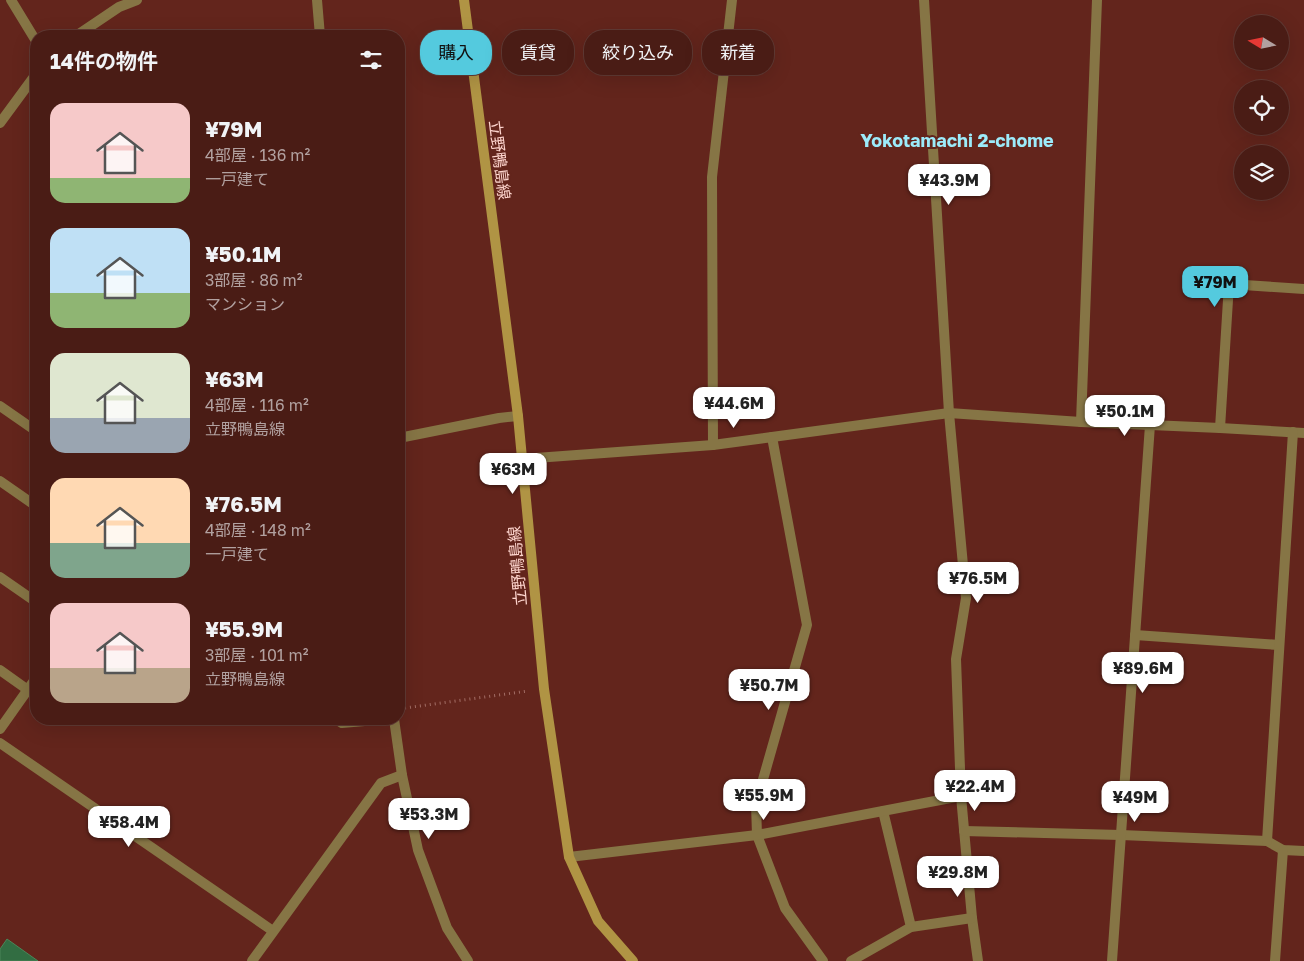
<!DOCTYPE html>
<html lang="ja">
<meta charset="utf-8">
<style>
body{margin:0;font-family:"Golos Text","Noto Sans JP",sans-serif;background:#542922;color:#f1f3f6;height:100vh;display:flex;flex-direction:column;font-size:19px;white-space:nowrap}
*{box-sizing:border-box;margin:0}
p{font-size:16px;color:#b2a1a0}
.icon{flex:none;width:28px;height:28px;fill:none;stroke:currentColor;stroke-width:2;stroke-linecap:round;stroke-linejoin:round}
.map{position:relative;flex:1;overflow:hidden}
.drawer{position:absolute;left:30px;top:30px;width:375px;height:695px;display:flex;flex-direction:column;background:#4a1c15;border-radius:20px;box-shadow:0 5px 20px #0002,0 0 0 1px #613a34}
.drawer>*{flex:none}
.hud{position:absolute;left:420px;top:30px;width:475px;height:45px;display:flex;gap:10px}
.needle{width:32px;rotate:280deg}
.fabs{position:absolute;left:1234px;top:15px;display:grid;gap:10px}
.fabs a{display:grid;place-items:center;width:55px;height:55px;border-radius:50%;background:#4a1c15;box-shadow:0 5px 20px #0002,0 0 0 1px #613a34;font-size:25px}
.price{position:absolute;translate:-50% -42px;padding:0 11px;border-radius:10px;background:#fff;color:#222;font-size:16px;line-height:32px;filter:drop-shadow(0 1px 2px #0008)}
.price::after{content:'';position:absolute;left:50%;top:30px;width:15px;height:11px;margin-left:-8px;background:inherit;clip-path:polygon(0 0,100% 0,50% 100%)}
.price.selected{background:#54cade;color:#111}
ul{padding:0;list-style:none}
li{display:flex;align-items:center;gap:15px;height:125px;padding:0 20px}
li span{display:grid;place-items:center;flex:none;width:140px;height:100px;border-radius:15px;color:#555}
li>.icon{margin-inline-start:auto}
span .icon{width:60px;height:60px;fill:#fffc;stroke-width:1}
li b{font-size:21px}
h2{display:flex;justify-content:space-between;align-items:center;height:60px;padding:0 20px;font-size:21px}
.tag{padding:0 18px;border-radius:20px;background:#4a1c15;box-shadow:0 5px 20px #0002,0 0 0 1px #613a34;font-size:18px;line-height:45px}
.tag.selected{background:#54cade;color:#111}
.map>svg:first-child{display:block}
.building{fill:#326d42;stroke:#4b8659}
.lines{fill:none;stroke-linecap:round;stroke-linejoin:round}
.path{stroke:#a26d65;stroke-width:3;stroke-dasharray:1 4;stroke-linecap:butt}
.street{stroke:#867545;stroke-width:10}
.secondary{stroke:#b09444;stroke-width:10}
.labels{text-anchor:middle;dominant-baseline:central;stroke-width:4;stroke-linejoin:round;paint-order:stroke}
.street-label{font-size:16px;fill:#fdd4cd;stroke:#63251c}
.neighbourhood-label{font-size:18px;font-weight:bold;fill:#9cebfa;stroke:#63251c}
</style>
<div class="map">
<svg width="1304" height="961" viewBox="0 0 1304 961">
<rect width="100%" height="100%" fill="#63251c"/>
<path class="building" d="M7,939l31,22h-38v-12z"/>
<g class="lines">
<path class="path" d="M405,708l123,-17"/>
<g class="street">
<path d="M11,0l25,41"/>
<path d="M317,0l3,36"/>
<path d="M924,0l25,413 17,185 -10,61 5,137 11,122 6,43"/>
<path d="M76,36l43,-29 18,-7"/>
<path d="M0,123l36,-49"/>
<path d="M0,406l36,25"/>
<path d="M1081,422l16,-422"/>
<path d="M1220,428l9,-144 75,5"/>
<path d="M772,437l35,188 -51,179 1,31 28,73 38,53"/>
<path d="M399,438l100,-20 19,-2"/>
<path d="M713,445l-1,-268 20,-177"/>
<path d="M522,459l191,-14 236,-32 132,9 139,6 84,5"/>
<path d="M0,481l36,25"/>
<path d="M0,577l36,25"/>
<path d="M1135,635l144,10"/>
<path d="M0,670l28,20"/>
<path d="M336,719l6,4 45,-4"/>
<path d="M394,719l8,56 16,75 29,78 21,33"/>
<path d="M0,729l36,-51"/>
<path d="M0,743l273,188"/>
<path d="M883,811l28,116"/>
<path d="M964,831l157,4 146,6 16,9 21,1"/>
<path d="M1267,841l26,-409"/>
<path d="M569,857l188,-22 204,-39"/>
<path d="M252,961l129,-178 21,-8"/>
<path d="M851,961l60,-34 61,-9"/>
<path d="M1112,961l38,-536"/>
<path d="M1275,961l8,-111"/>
</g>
<path class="secondary" d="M464,0l54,416 26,273 25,168 29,64 35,40"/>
</g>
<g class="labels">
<g class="street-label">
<text transform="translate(500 160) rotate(83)">立野鴨島線</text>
<text transform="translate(517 566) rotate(-95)">立野鴨島線</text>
</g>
<g class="neighbourhood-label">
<text x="957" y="140">Yokotamachi 2-chome</text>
</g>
</g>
</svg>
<div class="fabs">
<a><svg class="needle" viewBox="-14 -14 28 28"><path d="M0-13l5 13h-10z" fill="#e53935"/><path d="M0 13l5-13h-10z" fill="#b2a1a0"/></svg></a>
<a><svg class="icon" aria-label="locate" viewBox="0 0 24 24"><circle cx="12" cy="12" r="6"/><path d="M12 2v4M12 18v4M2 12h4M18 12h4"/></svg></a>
<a><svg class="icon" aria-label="layers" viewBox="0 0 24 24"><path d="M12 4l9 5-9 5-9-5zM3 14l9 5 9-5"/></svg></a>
</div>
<b class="price" style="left:949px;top:206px">¥43.9M</b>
<b class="price selected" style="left:1215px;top:308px">¥79M</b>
<b class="price" style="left:734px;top:429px">¥44.6M</b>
<b class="price" style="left:1125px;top:437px">¥50.1M</b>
<b class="price" style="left:513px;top:495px">¥63M</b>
<b class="price" style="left:978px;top:604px">¥76.5M</b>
<b class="price" style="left:1143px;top:694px">¥89.6M</b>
<b class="price" style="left:769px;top:711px">¥50.7M</b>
<b class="price" style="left:975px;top:812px">¥22.4M</b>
<b class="price" style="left:764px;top:821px">¥55.9M</b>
<b class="price" style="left:1135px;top:823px">¥49M</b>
<b class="price" style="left:429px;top:840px">¥53.3M</b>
<b class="price" style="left:129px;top:848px">¥58.4M</b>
<b class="price" style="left:958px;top:898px">¥29.8M</b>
<div class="hud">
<a class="tag selected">購入</a>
<a class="tag">賃貸</a>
<a class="tag">絞り込み</a>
<a class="tag">新着</a>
</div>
<section class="drawer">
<h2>14件の物件<svg class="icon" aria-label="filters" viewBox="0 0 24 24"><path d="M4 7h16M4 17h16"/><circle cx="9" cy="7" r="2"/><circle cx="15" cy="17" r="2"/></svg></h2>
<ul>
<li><span style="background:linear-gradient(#f6c9c9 75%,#8fb573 0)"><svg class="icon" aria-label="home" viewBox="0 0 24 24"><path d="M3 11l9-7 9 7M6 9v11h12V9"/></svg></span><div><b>¥79M</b><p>4部屋 · 136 m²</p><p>一戸建て</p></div></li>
<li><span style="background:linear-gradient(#bfe0f5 65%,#8fb573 0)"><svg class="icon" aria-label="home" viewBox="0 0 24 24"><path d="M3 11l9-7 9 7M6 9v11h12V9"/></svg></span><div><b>¥50.1M</b><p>3部屋 · 86 m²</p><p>マンション</p></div></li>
<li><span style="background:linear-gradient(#dfe7d0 65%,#9aa5b1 0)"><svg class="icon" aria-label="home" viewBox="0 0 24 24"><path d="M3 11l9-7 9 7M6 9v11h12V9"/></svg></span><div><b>¥63M</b><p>4部屋 · 116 m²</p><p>立野鴨島線</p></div></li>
<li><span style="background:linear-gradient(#ffd9b3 65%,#7fa58c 0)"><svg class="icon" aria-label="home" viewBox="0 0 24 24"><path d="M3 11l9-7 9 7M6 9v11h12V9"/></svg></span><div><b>¥76.5M</b><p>4部屋 · 148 m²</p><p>一戸建て</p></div></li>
<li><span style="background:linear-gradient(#f6c9c9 65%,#b9a48a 0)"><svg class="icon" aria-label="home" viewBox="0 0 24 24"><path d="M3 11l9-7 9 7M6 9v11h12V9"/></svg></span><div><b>¥55.9M</b><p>3部屋 · 101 m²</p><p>立野鴨島線</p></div></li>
</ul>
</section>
</div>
